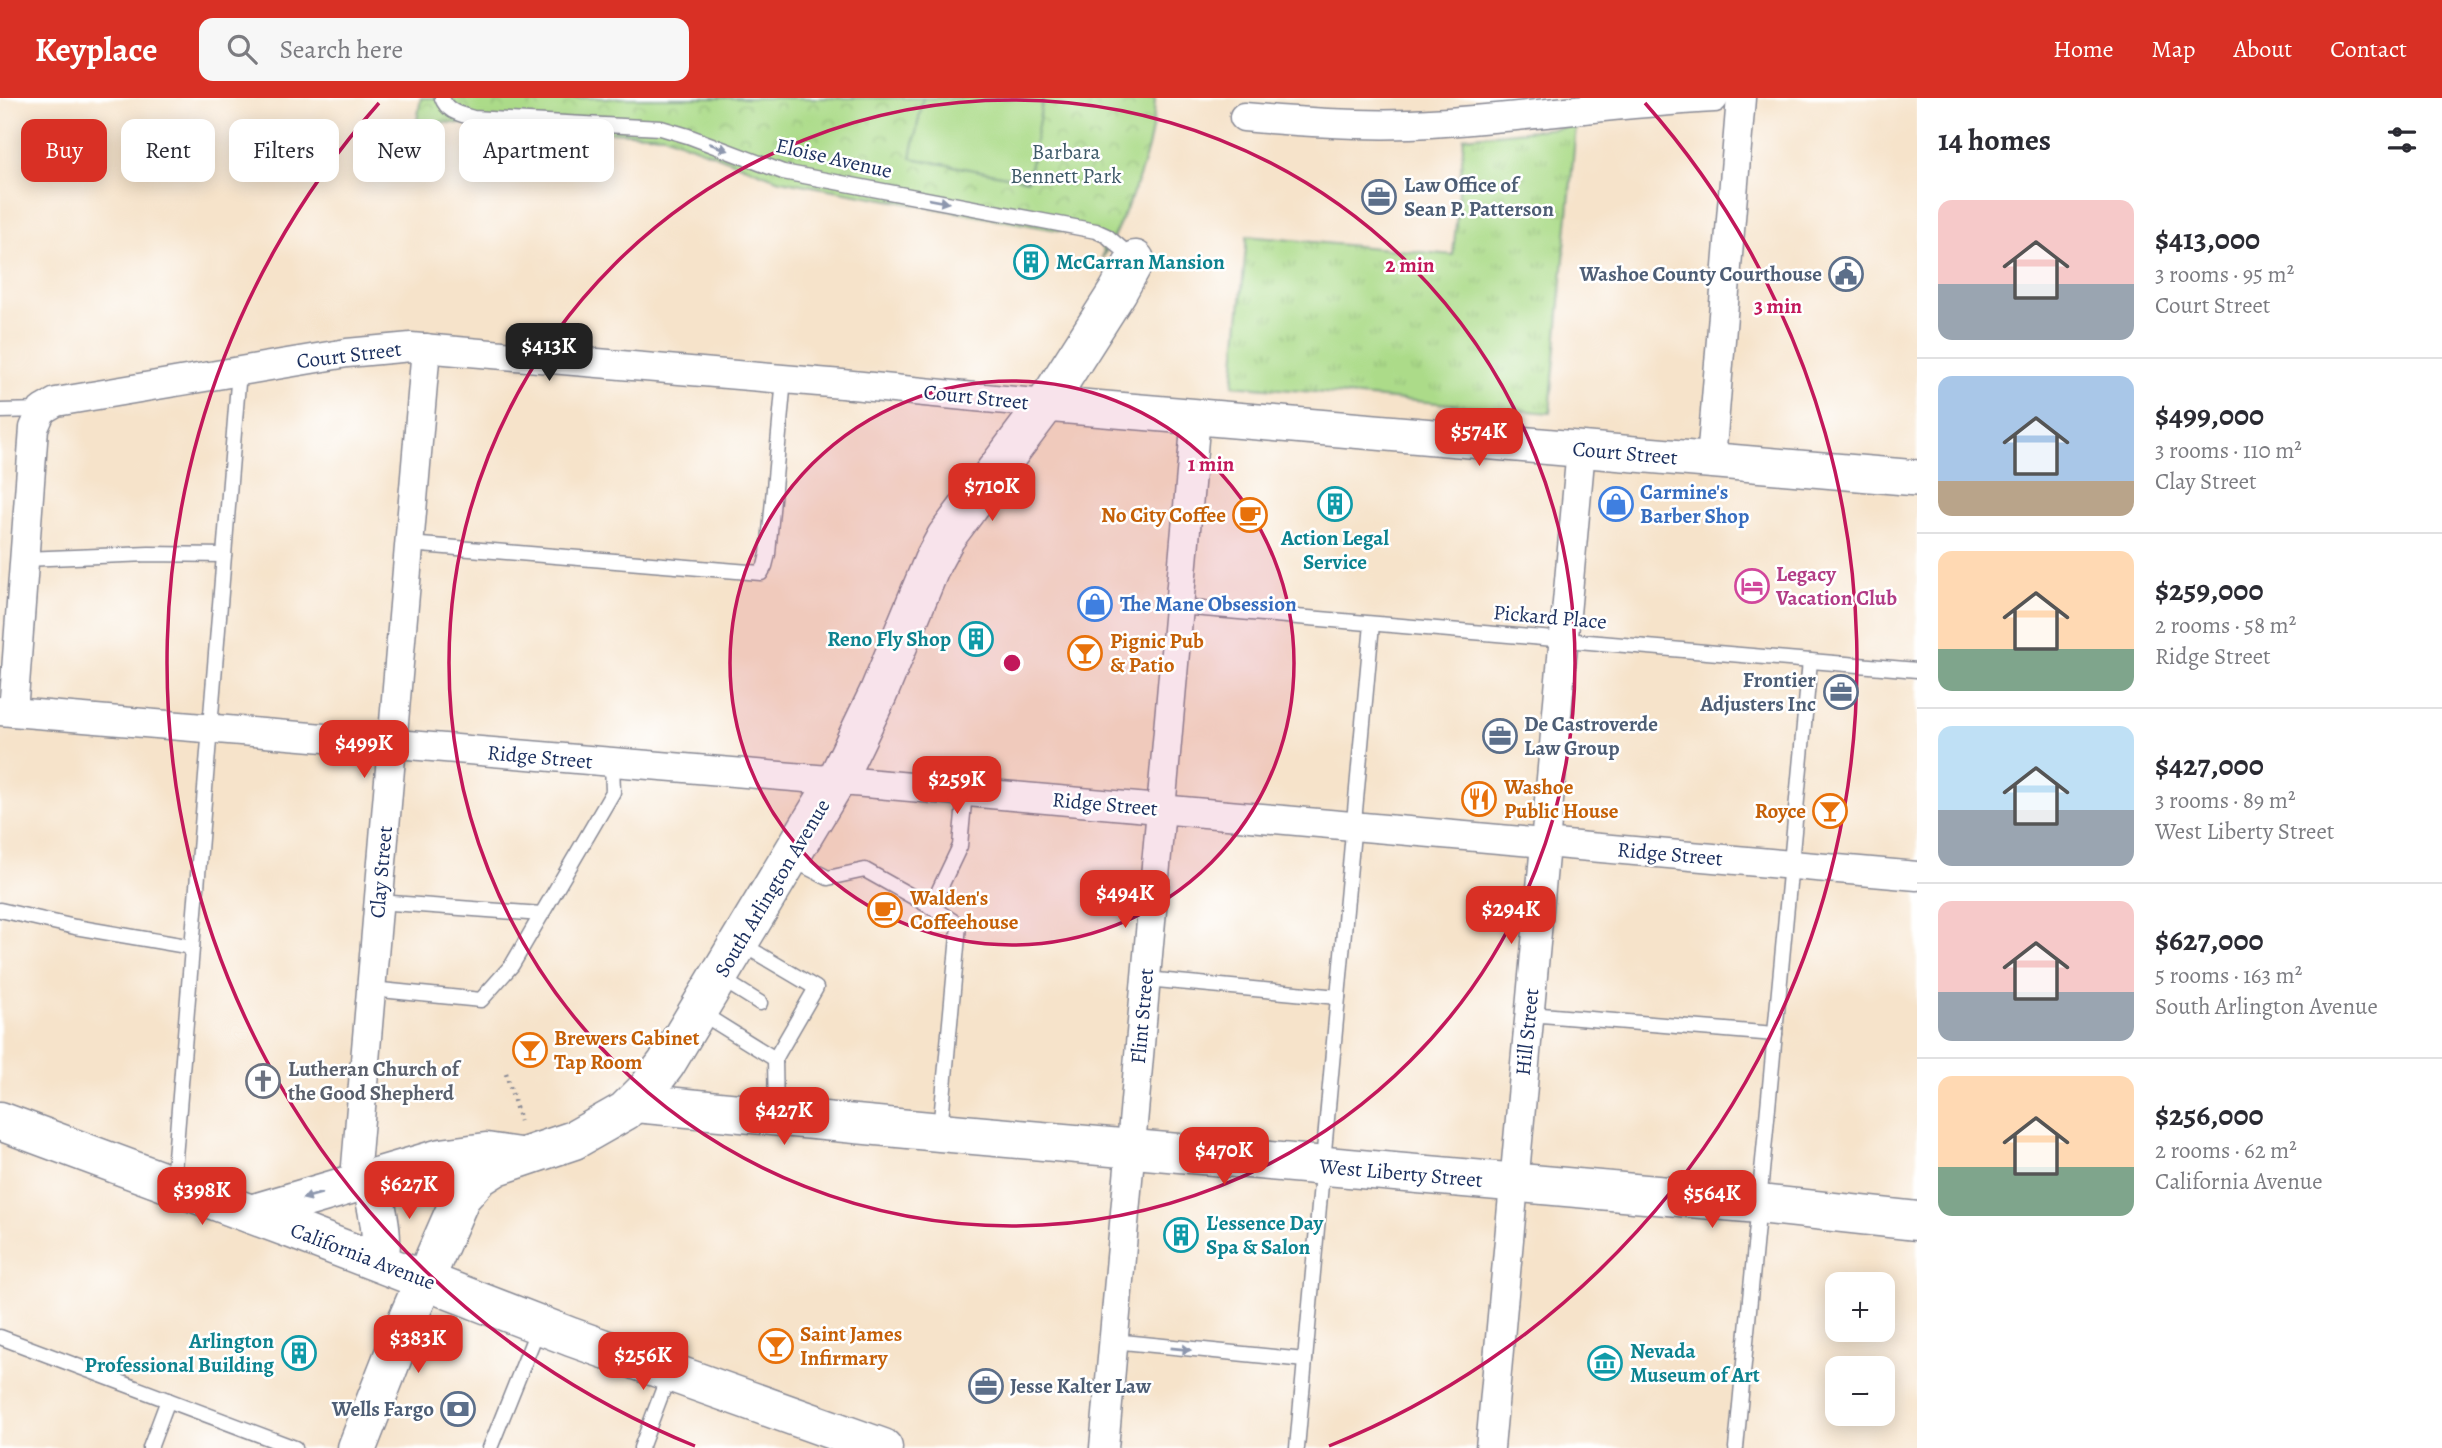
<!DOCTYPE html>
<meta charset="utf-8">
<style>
body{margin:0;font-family:Alegreya,serif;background:#f7f7f7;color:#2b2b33;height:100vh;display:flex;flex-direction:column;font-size:26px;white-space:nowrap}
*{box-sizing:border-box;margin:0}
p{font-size:23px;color:#7c7c81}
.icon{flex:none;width:38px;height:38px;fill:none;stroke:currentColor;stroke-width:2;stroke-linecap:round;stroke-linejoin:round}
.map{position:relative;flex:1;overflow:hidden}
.side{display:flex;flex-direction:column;background:#fff;width:525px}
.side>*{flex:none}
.guide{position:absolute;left:21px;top:21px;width:665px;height:63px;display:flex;gap:14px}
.buttons{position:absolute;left:1825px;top:1174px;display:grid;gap:14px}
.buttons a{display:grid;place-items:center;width:70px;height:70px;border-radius:14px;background:#fff;box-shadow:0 4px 18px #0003;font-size:35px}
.price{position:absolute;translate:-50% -60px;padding:0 16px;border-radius:14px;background:#d93025;color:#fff;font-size:23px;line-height:46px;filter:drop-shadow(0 2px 4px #0008)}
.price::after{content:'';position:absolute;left:50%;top:42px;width:21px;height:16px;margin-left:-10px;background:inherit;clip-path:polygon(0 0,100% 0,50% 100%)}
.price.current{background:#222;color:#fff}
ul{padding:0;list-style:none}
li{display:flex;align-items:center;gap:21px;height:175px;padding:0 21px}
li+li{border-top:2px solid #e1e1e2}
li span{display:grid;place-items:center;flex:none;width:196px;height:140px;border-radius:14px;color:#555}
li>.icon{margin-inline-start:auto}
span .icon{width:84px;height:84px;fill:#fffc;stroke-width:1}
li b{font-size:30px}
h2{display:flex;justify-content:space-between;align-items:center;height:84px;padding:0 21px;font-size:30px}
.chip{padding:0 24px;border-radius:14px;background:#fff;box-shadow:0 4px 18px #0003;font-size:24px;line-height:63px}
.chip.current{background:#d93025;color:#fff}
header{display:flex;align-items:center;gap:42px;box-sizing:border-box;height:98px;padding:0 35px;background:#d93025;color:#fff}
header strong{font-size:33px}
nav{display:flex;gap:38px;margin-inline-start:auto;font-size:24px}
.search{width:490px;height:63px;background:#f7f7f7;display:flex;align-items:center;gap:18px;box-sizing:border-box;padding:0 24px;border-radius:14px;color:#7c7c81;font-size:26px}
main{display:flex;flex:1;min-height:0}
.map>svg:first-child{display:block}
.grass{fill:url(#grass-tufts);stroke:#648574;stroke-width:2}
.park{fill:url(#park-crowns);stroke:#648574;stroke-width:2}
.pitch{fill:#acdb89;stroke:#648574;stroke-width:2}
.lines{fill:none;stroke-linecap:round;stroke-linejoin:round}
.service-casing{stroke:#888994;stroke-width:17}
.minor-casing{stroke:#888994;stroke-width:31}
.tertiary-casing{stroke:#888994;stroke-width:38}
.secondary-casing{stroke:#888994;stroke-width:41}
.path{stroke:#888994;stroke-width:4.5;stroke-dasharray:2 5;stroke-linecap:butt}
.service{stroke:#fff;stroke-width:14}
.minor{stroke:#fff;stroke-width:28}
.tertiary{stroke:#fff;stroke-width:35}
.secondary{stroke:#fff;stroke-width:38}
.oneway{fill:#8d97ae}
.ring{fill:none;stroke:#c2185b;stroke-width:3.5}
.labels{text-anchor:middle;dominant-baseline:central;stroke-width:5;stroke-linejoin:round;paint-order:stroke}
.park-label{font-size:21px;fill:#3f5a69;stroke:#fff}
.street-label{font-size:21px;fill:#1b2f5e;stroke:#fff}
.service-label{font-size:21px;font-weight:bold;fill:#4e5e75;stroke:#fff;text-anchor:start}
.culture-label{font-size:21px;font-weight:bold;fill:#0d838f;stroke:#fff;text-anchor:start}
.shop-label{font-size:21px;font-weight:bold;fill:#366cbe;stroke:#fff;text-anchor:start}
.food-label{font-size:21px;font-weight:bold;fill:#c56008;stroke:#fff;text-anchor:start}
.hotel-label{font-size:21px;font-weight:bold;fill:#b23c85;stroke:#fff;text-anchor:start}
.worship-label{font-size:21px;font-weight:bold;fill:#5b616d;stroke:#fff;text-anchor:start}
.centre{fill:#c2185b;stroke:#fff;stroke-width:3.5}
.ring-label{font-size:21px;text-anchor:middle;font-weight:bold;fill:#c2185b;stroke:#fff;stroke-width:5;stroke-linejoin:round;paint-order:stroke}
</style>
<header>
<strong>Keyplace</strong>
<div class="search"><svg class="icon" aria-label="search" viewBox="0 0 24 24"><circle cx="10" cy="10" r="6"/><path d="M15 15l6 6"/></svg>Search here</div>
<nav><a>Home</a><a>Map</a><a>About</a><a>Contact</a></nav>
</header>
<main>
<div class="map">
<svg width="1917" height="1350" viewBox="0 0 1917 1350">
<defs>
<pattern id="grass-tufts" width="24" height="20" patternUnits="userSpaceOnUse" patternTransform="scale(1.75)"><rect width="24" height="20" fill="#acdb89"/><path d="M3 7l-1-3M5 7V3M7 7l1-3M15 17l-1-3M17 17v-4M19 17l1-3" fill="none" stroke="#93bc79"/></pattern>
<pattern id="park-crowns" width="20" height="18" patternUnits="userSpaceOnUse" patternTransform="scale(1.75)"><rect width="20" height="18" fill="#acdb89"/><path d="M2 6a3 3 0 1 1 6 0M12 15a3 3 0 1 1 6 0" fill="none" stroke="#93bc79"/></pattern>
</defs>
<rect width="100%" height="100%" fill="#fff"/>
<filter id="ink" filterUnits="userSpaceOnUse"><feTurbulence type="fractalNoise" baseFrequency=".0143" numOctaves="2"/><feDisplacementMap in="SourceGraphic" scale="14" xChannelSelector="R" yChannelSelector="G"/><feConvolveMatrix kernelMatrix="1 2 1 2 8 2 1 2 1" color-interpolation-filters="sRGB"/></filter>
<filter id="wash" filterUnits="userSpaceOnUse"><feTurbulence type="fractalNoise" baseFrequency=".00686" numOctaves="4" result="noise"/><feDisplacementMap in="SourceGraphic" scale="28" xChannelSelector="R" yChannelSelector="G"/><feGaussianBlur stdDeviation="1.57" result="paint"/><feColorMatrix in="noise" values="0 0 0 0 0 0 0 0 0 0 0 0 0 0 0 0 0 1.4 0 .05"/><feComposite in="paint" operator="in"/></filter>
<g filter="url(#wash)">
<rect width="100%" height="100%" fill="#f6e3ca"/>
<path class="grass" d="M1576,28l-26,287 -317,-28 14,-149 206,19 11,-118z"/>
<path class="park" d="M421,0h734c-1,55 -28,113 -53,161l2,-8 -4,-8 -10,-7 -295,-53 -18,-4 -113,-44 -247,-14z"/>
<path class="pitch" d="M923,0h120l-15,82 -117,-22z"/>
</g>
<g filter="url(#ink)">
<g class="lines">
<g class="service-casing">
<g id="service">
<path d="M442,0c5,14 18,16 31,20l188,10 27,8 95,36 313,59 11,5 27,23"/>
<path d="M0,313l42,-1"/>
<path d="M409,446l352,29 4,-7 3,-12 16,-175"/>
<path d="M24,461l125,-5 75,1"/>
<path d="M1180,509l737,63"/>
<path d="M791,761l37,19 37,-8 66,37"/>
<path d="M378,804l164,12"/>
<path d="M0,812l75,17 117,20"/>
<path d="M740,845l76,45 -41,71"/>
<path d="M720,880l40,25"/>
<path d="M1146,881l192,18"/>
<path d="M371,891l110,11 31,-35 101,-173 -1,-29"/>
<path d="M698,913l77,48 1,56"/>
<path d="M1529,916l246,20"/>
<path d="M940,1033l19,-206 -28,-18 29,-61 5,-54"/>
<path d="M173,1084l66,-811"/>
<path d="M0,1239l295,111"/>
<path d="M1113,1243l192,19"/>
<path d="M150,1350l18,-48"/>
<path d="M490,1350l49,-122"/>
<path d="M641,1350l28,-74"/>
<path d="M1297,1350l75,-824"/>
<path d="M1736,1350l74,-787"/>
</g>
</g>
<g class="minor-casing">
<g id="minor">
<path d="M1244,19c55,5 110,9 166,7 101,-4 202,-21 304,-26"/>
<path d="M1711,362l30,-362"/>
<path d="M0,613l877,73 1040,92"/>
<path d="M13,614l21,-284 8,-18 14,-8 291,-49 64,-6 431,37 204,20"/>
<path d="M371,1081l-11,-5 -4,-8 70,-818"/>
<path d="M1104,1350l92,-1031"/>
<path d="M1490,1350l91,-999"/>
</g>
</g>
<g class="tertiary-casing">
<path id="tertiary" d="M1046,306l871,74"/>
</g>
<g class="secondary-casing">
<g id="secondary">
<path d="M635,1005l305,29 819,72 158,17"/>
<path d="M0,1023l294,109 277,107 312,111"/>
<path d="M371,1081c5,28 14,55 8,83"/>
<path d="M251,1116l190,-56 45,-6 33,5"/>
<path d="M357,1350l51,-130 53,-121 17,-19 19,-12 77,-26 51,-29 22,-22 19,-25 170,-283 42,-87 55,-133 13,-24 100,-133 72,-113 17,-31"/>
</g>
</g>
<path class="path" d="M506,975l14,48"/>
<use href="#service" class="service"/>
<use href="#minor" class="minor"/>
<use href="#tertiary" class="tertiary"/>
<use href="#secondary" class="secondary"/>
</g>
<defs><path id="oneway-solid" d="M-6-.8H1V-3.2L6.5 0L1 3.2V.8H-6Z" transform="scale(1.75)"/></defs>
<g class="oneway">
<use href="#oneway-solid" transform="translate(719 49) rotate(20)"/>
<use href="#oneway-solid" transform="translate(939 103) rotate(10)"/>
<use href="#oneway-solid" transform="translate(312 1098) rotate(164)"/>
<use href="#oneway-solid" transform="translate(1181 1251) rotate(6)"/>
</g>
</g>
<circle cx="1012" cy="565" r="282" fill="#c2185b" fill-opacity=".12"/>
<g class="ring">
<circle cx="1012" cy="565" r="282"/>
<circle cx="1012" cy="565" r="563"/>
<path d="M695 1348A845 845 0 0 1 379 5M1645 5A845 845 0 0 1 1329 1348"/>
</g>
<defs>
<g id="office-ring" transform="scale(1.75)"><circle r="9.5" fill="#fff" stroke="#5c6f8a" stroke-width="1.5"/><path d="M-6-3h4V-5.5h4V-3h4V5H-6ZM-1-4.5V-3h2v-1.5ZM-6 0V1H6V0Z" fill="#5c6f8a"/></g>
<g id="building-ring" transform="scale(1.75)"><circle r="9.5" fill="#fff" stroke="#0f9aa8" stroke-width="1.5"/><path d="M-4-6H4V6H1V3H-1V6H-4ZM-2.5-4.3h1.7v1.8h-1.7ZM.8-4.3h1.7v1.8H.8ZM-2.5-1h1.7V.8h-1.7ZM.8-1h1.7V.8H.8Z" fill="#0f9aa8"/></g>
<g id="civic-ring" transform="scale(1.75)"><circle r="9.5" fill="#fff" stroke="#5c6f8a" stroke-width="1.5"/><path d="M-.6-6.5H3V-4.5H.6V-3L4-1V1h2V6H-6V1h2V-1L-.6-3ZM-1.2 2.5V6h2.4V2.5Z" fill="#5c6f8a"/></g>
<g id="shop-ring" transform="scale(1.75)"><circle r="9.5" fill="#fff" stroke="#3f7fe0" stroke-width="1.5"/><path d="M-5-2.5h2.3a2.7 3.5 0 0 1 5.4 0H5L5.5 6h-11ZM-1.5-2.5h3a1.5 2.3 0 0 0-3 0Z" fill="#3f7fe0"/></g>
<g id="cafe-ring" transform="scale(1.75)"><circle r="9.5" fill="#fff" stroke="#e8710a" stroke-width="1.5"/><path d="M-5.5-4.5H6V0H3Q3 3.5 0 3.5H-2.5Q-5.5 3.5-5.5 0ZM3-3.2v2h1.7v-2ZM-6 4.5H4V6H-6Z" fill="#e8710a"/></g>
<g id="hotel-ring" transform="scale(1.75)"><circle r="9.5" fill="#fff" stroke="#d1479c" stroke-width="1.5"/><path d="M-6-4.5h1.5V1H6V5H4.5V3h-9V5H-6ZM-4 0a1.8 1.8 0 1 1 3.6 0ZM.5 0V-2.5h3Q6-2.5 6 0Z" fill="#d1479c"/></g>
<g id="bar-ring" transform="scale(1.75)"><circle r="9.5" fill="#fff" stroke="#e8710a" stroke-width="1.5"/><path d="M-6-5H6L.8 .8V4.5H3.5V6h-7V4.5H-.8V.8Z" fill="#e8710a"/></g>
<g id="restaurant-ring" transform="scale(1.75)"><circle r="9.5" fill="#fff" stroke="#e8710a" stroke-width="1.5"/><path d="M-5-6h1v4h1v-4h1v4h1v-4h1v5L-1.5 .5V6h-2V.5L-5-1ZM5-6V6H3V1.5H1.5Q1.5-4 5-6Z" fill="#e8710a"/></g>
<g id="church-ring" transform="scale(1.75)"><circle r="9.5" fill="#fff" stroke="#6b7280" stroke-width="1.5"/><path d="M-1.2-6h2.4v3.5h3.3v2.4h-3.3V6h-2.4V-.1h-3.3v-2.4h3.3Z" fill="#6b7280"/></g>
<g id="museum-ring" transform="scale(1.75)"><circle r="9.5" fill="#fff" stroke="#0f9aa8" stroke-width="1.5"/><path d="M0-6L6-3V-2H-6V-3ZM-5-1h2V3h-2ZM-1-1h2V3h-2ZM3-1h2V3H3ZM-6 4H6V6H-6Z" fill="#0f9aa8"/></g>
<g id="bank-ring" transform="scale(1.75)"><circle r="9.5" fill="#fff" stroke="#5c6f8a" stroke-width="1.5"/><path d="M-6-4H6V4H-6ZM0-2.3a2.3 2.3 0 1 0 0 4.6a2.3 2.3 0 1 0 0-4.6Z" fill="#5c6f8a"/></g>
</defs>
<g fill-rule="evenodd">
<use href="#office-ring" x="1379" y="99"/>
<use href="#building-ring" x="1031" y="164"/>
<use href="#civic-ring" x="1846" y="176"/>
<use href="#building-ring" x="1335" y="406"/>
<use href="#shop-ring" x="1616" y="406"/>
<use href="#cafe-ring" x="1250" y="417"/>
<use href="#hotel-ring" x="1752" y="488"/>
<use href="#shop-ring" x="1095" y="506"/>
<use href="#building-ring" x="976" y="541"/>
<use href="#bar-ring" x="1085" y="555"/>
<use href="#office-ring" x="1841" y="594"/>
<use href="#office-ring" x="1500" y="638"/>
<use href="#restaurant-ring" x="1479" y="701"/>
<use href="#bar-ring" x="1830" y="713"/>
<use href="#cafe-ring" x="885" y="812"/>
<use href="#bar-ring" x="530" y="952"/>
<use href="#church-ring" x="263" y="983"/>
<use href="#building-ring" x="1181" y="1137"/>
<use href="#bar-ring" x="776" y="1248"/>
<use href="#building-ring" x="299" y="1255"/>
<use href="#museum-ring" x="1605" y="1265"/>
<use href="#office-ring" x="986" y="1288"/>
<use href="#bank-ring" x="458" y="1311"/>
</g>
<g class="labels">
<g class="park-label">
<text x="1066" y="54">Barbara<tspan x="1066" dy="24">Bennett Park</tspan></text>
</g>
<g class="street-label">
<text transform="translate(834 60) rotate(13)">Eloise Avenue</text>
<text transform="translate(349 257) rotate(-7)">Court Street</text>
<text transform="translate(976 299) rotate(6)">Court Street</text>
<text transform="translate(1625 355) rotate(5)">Court Street</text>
<text transform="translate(1550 519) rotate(5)">Pickard Place</text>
<text transform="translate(540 659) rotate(5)">Ridge Street</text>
<text transform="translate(1105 706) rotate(5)">Ridge Street</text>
<text transform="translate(1670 756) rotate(5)">Ridge Street</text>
<text transform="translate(381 774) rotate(-85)">Clay Street</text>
<text transform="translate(772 790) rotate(-59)">South Arlington Avenue</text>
<text transform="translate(1142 918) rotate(-85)">Flint Street</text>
<text transform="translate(1527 934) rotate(-84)">Hill Street</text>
<text transform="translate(1401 1075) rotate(5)">West Liberty Street</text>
<text transform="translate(363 1158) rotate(21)">California Avenue</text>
</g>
<g class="service-label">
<text x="1404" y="87">Law Office of<tspan x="1404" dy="24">Sean P. Patterson</tspan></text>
<text x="1822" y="176" text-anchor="end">Washoe County Courthouse</text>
<text x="1816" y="582" text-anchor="end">Frontier<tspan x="1816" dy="24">Adjusters Inc</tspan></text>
<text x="1524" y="626">De Castroverde<tspan x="1524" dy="24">Law Group</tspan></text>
<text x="1010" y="1288">Jesse Kalter Law</text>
<text x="434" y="1311" text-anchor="end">Wells Fargo</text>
</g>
<g class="culture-label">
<text x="1056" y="164">McCarran Mansion</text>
<text x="1335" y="440" text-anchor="middle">Action Legal<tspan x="1335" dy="24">Service</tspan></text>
<text x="951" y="541" text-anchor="end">Reno Fly Shop</text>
<text x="1206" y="1125">L'essence Day<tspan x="1206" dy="24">Spa &amp; Salon</tspan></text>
<text x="274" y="1243" text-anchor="end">Arlington<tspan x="274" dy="24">Professional Building</tspan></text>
<text x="1630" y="1253">Nevada<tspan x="1630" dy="24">Museum of Art</tspan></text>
</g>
<g class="shop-label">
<text x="1640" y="394">Carmine's<tspan x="1640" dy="24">Barber Shop</tspan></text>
<text x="1120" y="506">The Mane Obsession</text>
</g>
<g class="food-label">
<text x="1226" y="417" text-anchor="end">No City Coffee</text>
<text x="1110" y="543">Pignic Pub<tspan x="1110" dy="24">&amp; Patio</tspan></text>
<text x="1504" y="689">Washoe<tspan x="1504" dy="24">Public House</tspan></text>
<text x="1806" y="713" text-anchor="end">Royce</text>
<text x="910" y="800">Walden's<tspan x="910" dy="24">Coffeehouse</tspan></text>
<text x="554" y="940">Brewers Cabinet<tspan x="554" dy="24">Tap Room</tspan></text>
<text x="800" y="1236">Saint James<tspan x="800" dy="24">Infirmary</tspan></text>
</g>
<g class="hotel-label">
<text x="1776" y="476">Legacy<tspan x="1776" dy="24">Vacation Club</tspan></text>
</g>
<g class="worship-label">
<text x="288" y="971">Lutheran Church of<tspan x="288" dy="24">the Good Shepherd</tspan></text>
</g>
</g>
<circle cx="1012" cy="565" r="10" class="centre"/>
<g class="ring-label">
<text x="1410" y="174">2 min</text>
<text x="1778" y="215">3 min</text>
<text x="1211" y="373">1 min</text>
</g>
</svg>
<div class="buttons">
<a>+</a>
<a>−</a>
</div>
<b class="price current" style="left:549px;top:285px">$413K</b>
<b class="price" style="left:1479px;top:370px">$574K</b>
<b class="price" style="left:992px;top:425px">$710K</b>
<b class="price" style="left:364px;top:682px">$499K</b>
<b class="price" style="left:957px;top:718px">$259K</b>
<b class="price" style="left:1125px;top:832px">$494K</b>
<b class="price" style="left:1511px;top:848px">$294K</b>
<b class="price" style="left:784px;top:1049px">$427K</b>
<b class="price" style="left:1224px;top:1089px">$470K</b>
<b class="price" style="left:409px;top:1123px">$627K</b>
<b class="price" style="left:202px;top:1129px">$398K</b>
<b class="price" style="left:1712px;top:1132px">$564K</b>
<b class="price" style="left:418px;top:1277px">$383K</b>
<b class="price" style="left:643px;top:1294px">$256K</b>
<div class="guide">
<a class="chip current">Buy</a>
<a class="chip">Rent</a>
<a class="chip">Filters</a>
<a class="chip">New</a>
<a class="chip">Apartment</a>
</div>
</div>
<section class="side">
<h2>14 homes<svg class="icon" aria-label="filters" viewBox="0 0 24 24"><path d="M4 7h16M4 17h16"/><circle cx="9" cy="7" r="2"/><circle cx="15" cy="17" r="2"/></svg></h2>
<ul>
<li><span style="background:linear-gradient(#f6c9c9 60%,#9aa5b1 0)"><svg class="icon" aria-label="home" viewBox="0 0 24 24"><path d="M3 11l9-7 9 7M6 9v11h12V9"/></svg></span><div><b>$413,000</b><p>3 rooms · 95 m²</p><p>Court Street</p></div></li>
<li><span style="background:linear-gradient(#a9c7e8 75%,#b9a48a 0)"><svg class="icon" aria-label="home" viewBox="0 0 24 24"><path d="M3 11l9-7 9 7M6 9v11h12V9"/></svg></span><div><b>$499,000</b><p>3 rooms · 110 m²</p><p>Clay Street</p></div></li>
<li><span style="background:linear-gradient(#ffd9b3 70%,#7fa58c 0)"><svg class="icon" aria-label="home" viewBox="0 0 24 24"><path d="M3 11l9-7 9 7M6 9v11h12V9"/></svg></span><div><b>$259,000</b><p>2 rooms · 58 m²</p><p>Ridge Street</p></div></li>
<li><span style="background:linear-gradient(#bfe0f5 60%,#9aa5b1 0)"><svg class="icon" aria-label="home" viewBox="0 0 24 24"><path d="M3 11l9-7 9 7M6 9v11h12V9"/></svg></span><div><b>$427,000</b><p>3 rooms · 89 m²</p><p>West Liberty Street</p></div></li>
<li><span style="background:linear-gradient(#f6c9c9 65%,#9aa5b1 0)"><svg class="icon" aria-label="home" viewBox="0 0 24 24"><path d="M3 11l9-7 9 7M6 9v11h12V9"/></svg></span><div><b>$627,000</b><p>5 rooms · 163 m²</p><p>South Arlington Avenue</p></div></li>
<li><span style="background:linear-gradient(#ffd9b3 65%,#7fa58c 0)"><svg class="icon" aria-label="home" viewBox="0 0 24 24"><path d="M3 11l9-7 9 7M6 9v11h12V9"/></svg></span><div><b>$256,000</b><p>2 rooms · 62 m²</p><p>California Avenue</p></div></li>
</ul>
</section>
</main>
